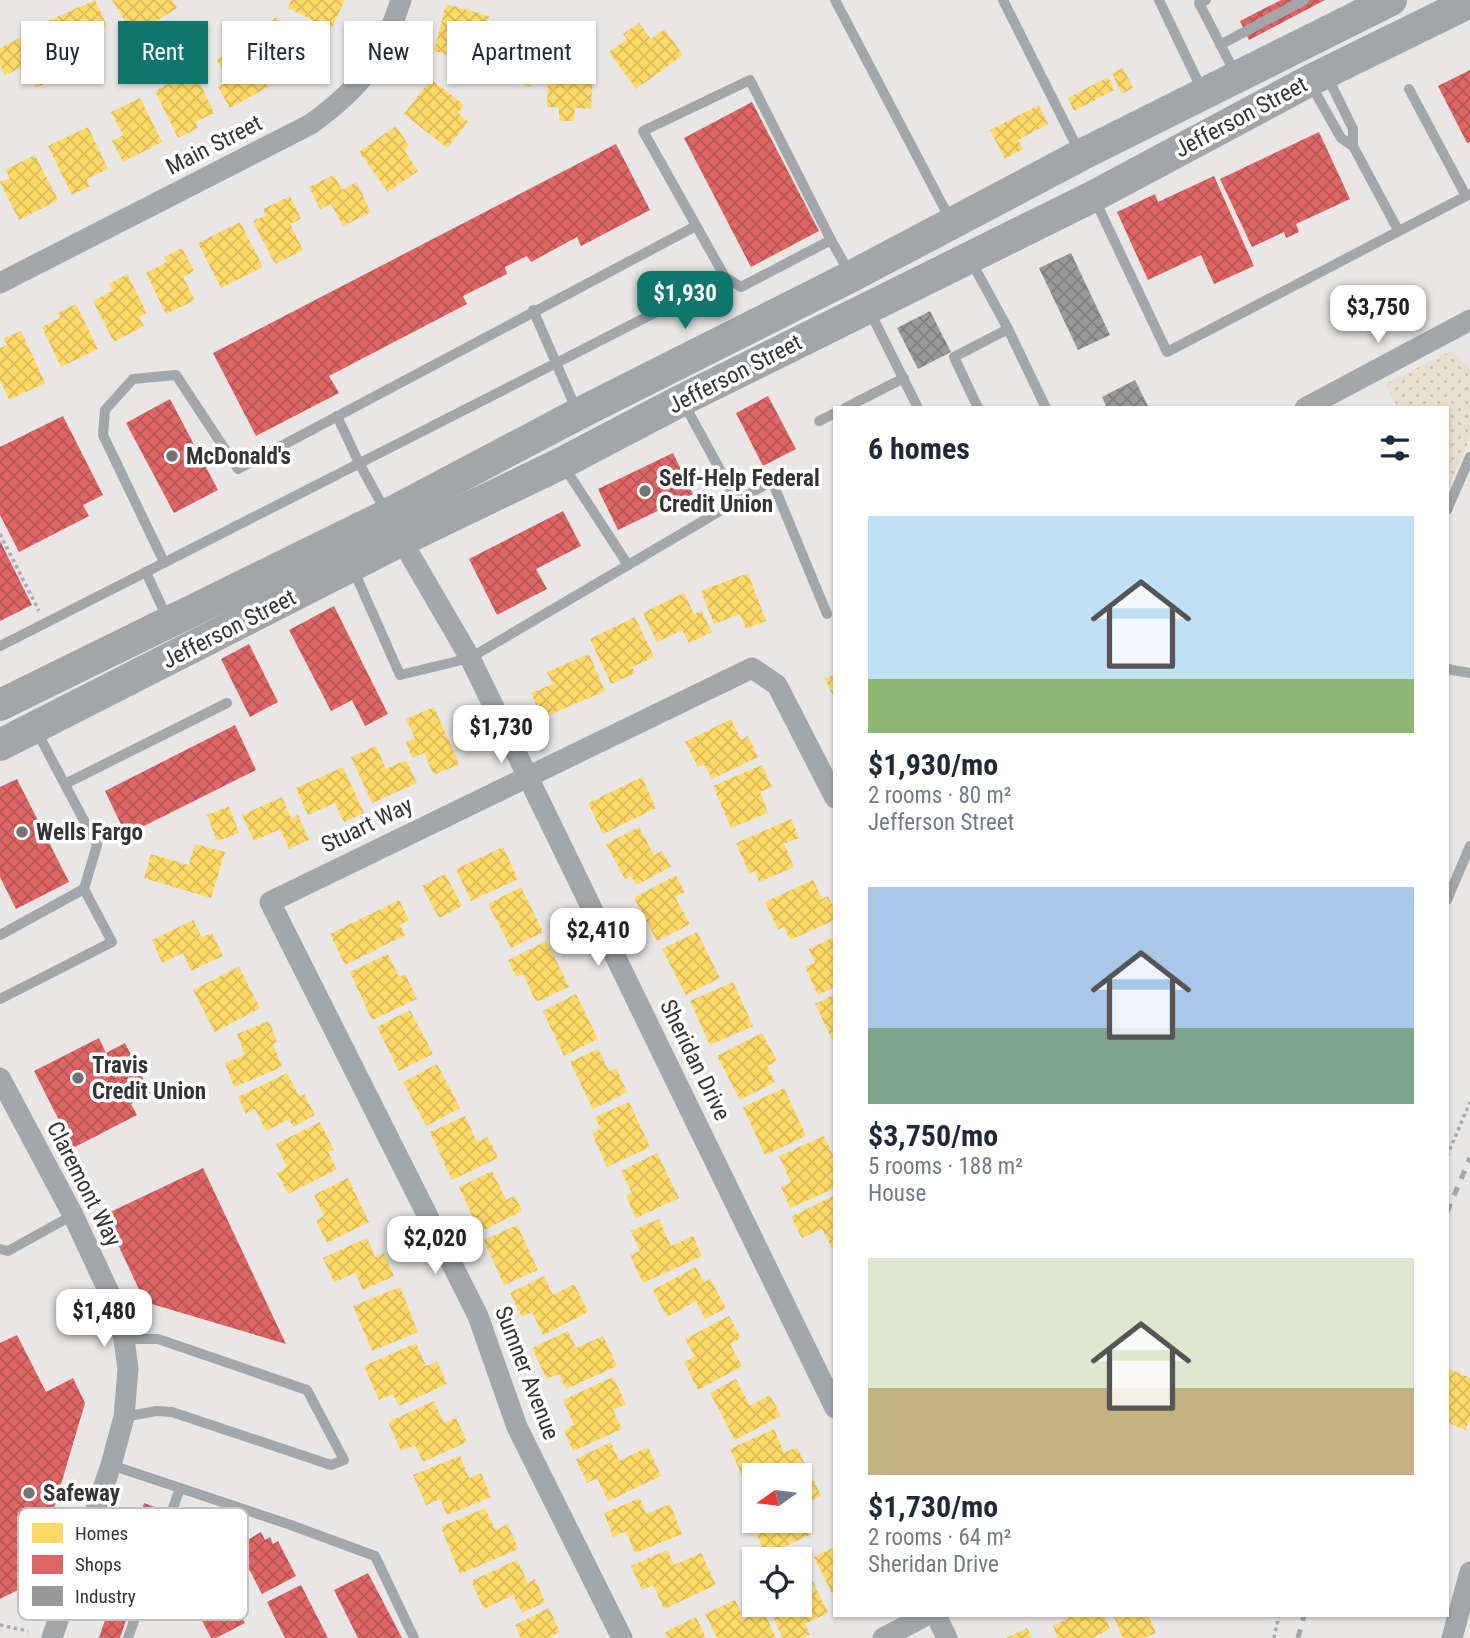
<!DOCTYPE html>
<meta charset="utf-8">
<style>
body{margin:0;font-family:"Roboto Condensed",sans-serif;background:#f6f6f7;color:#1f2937;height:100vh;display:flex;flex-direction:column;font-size:26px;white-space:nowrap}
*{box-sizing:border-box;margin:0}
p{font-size:23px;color:#747a83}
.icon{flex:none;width:38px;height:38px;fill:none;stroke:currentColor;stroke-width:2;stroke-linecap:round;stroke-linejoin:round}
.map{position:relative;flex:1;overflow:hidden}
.drawer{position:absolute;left:833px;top:406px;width:616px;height:1211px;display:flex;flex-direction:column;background:#fff;border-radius:0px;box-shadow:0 2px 5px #0004}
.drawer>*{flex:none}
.banner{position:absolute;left:21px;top:21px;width:665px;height:63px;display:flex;gap:14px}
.needle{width:46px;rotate:256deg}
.tools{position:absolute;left:742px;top:1463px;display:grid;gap:14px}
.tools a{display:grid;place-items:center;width:70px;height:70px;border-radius:0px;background:#fff;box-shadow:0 2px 5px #0004;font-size:35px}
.price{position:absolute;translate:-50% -60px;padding:0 16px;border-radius:14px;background:#fff;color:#222;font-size:23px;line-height:46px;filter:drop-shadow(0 2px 4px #0008)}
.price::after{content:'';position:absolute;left:50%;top:42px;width:21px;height:16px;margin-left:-10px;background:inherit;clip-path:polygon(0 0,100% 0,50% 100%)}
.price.selected{background:#0f766e;color:#fff}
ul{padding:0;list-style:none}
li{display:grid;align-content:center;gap:14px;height:371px;padding:0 35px}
li span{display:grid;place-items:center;height:217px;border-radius:0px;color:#555}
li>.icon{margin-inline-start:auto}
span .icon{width:126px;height:126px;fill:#fffc;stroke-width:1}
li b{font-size:30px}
h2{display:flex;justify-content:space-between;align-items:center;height:84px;padding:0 35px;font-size:30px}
.pill{padding:0 24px;border-radius:0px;background:#fff;box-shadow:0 2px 5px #0004;font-size:24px;line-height:63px}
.pill.selected{background:#0f766e;color:#fff}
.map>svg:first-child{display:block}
.grass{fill:url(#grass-dots)}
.homes{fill:url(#homes-cross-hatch)}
.shops{fill:url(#shops-cross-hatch)}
.industry{fill:url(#industry-cross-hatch)}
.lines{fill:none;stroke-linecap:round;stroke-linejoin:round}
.path{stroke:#aaacad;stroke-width:3.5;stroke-dasharray:3.5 3.5;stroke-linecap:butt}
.service{stroke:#a3a7a9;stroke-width:10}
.minor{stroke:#a3a7a9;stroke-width:21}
.secondary{stroke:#a2a6a9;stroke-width:32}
.rail{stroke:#a4a6a7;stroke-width:5;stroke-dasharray:9 9;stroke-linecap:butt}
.poi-dot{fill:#747371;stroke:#fff;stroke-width:2.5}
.labels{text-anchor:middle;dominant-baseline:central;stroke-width:7;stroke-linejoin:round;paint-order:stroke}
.street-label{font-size:23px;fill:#353432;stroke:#fff}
.poi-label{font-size:23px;font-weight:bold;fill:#353432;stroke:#fff;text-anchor:start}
.key{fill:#fff;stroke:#c2c2c2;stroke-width:2}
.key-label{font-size:19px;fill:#353432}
</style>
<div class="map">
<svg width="1470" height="1638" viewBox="0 0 1470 1638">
<defs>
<pattern id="grass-dots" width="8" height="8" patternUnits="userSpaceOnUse" patternTransform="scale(1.75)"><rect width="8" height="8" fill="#e8dfd0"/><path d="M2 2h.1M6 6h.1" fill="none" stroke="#c8c0b3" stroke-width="1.8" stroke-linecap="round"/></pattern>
<pattern id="homes-cross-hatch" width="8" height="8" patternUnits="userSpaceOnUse" patternTransform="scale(1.75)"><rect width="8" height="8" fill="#ffd966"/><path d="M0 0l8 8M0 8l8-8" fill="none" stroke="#dbbb59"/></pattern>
<pattern id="shops-cross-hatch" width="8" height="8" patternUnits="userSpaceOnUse" patternTransform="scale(1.75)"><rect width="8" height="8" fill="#e06666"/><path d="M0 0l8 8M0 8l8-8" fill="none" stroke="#b65555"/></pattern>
<pattern id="industry-cross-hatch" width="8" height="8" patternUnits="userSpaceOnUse" patternTransform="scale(1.75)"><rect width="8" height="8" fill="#999"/><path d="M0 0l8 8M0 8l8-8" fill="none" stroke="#7e7e7d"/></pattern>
</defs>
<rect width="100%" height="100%" fill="#e9e7e5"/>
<path class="grass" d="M1451,351l19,17v69l-23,56v-85h-50l-12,-24z"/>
<g class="homes">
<path d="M95,0l12,26 -23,10 9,21 -24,11 -21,-47z"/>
<path d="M112,0h60l5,8 -43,27z"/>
<path d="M291,0h54l-14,29 -43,-21z"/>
<path d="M446,4l43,12 -12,47 -43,-12z"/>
<path d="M276,17l18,21 9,-8 15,17 -33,28 -32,-37z"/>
<path d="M639,23l12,16 13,-10 19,26 -47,34 -27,-37 18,-13 -4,-5z"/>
<path d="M504,24l20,6 -2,6 22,7 -14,44 -43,-14 4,-14 12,4 4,-12 -10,-3z"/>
<path d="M39,28l23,46 -26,14 -11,-22 -20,9 -5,-10v-17z"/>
<path d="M244,43l24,44 -38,21 -12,-21 11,-6 -12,-22z"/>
<path d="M572,51l22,1 -3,57 -16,-1 -1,13h-15v-14h-12l2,-53 23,1z"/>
<path d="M1123,68l10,20 -11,6 -10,-21z"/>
<path d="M194,71l20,42 -19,9 3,6 -20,10 -23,-47z"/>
<path d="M1108,77l6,13 -40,21 -6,-13z"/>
<path d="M431,79l33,26 -6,8 10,9 -21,26 -43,-34z"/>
<path d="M140,98l22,44 -39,20 -11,-21 11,-6 -12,-23z"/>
<path d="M1039,105l9,19 -30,16 5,9 -18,10 -15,-29z"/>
<path d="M396,126l13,20 -5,4 14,21 -30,21 -29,-40z"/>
<path d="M88,127l20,42 -21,10 3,7 -18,9 -24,-49z"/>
<path d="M35,155l23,45 -39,20 -19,-38 10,-4 -5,-8z"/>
<path d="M334,175l8,15 14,-8 15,30 -28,14 -12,-22 -11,5 -11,-22z"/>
<path d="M290,196l11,23 -11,5 13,26 -28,14 -22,-43 13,-6 -3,-6z"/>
<path d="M240,222l23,45 -42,21 -23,-45z"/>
<path d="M182,248l12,23 -11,6 12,23 -29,14 -20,-41 21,-11 -3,-5z"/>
<path d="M127,274l20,39 -8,4 5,9 -30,16 -21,-41 19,-10 -3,-7z"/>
<path d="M76,304l22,45 -37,18 -19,-40 18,-9 -3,-5z"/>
<path d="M21,331l24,52 -36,17 -9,-20v-32l7,-3 -3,-7z"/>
<path d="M748,573l18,48 -20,8 -6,-15 -26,10 -13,-33z"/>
<path d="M684,593l10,21 7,-3 11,21 -23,11 -7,-13 -25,12 -14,-29z"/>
<path d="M635,617l19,40 -22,10 3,6 -24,11 -21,-45z"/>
<path d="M589,654l16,37 -63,27 -11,-25 22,-9 -6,-12z"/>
<path d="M835,674v26l-10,-21z"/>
<path d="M434,707l25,57 -25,11 -10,-22 -12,5 -6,-16 9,-4 -9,-19z"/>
<path d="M731,719l10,21 7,-4 10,21 -46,22 -8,-15 -6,3 -13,-25z"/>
<path d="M376,746l10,23 20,-9 11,23 -45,20 -21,-46z"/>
<path d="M762,765l10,22 -12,5 8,21 -37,15 -18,-42z"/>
<path d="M343,767l21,46 -20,9 -9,-19 -27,12 -12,-27z"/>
<path d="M642,777l14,31 -53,26 -15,-31z"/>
<path d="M282,797l9,21 7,-3 11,25 -20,9 -9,-20 -26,12 -12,-26z"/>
<path d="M229,806l10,27 -22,8 -10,-26z"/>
<path d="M791,819l8,19 -15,6 10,23 -35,15 -4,-11 -6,2 -13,-30z"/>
<path d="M639,827l15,28 8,-4 9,16 -35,18 -5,-9 -6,3 -19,-35z"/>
<path d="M195,844l30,8 -14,46 -67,-20 7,-24 38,11z"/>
<path d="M503,847l15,32 -47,22 -15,-32z"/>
<path d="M445,874l17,32 -23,12 -17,-32z"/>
<path d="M676,875l9,17 -10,5 15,27 -33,17 -23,-43z"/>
<path d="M813,880l9,19 6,-3 7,14v10l-45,20 -6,-13 -6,3 -13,-28z"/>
<path d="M521,887l22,45 -32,16 -23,-44z"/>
<path d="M399,900l10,20 -9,5 5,10 -60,30 -15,-31z"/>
<path d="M193,920l9,17 10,-4 11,23 -32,15 -8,-18 -21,10 -10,-23z"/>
<path d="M697,932l23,46 -34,17 -24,-46z"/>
<path d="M834,937l1,50 -17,8 -13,-28 10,-4 -6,-14z"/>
<path d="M547,941l22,46 -33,15 -13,-28 -7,3 -8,-17z"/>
<path d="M388,954l11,23 6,-3 12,25 -45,21 -22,-48z"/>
<path d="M239,967l21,41 -45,24 -22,-42z"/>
<path d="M733,982l20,44 -43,19 -20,-44z"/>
<path d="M576,994l22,45 -34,17 -21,-45z"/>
<path d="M835,994v51l-20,-41z"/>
<path d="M410,1010l23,44 -34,17 -22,-44z"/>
<path d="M269,1021l8,21 -4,2 9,23 -48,20 -9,-24 20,-8 -8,-21z"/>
<path d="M762,1033l15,28 -10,5 8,16 -35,18 -23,-44z"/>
<path d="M598,1049l11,22 7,-3 11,24 -34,17 -23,-47z"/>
<path d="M437,1064l23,44 -34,18 -23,-44z"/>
<path d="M287,1073l12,23 5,-2 11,21 -22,12 -4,-8 -23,12 -11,-22 -9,5 -8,-17z"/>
<path d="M784,1088l22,48 -41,19 -22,-48z"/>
<path d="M629,1102l21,45 -43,20 -15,-34 9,-4 -6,-12z"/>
<path d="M465,1116l12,26 11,-5 10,21 -46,22 -22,-48z"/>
<path d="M320,1122l14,28 -6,2 9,17 -49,25 -11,-21 10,-6 -11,-23z"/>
<path d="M824,1136l11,24v28l-45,20 -9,-21 10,-5 -12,-26z"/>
<path d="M657,1153l22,45 -43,20 -10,-22 6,-3 -11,-22z"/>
<path d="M492,1171l14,29 9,-4 7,15 -42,21 -21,-45z"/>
<path d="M348,1178l21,44 -42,21 -11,-23 8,-4 -10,-21z"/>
<path d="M835,1195v59l-13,-25 -20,9 -11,-21z"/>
<path d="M659,1219l12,27 22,-10 9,20 -59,27 -13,-28 10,-4 -9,-20z"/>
<path d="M517,1225l21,45 -34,15 -20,-45z"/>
<path d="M367,1238l8,19 9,-4 10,23 -31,14 -8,-17 -21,9 -11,-24z"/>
<path d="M696,1267l8,15 6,-3 16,29 -21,11 -9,-18 -29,16 -14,-27z"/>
<path d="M544,1276l9,19 21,-11 14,28 -45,23 -11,-23 -10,5 -12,-24z"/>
<path d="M400,1287l18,45 -46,19 -19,-45z"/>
<path d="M729,1316l12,22 -11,6 12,22 -44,24 -14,-28 11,-6 -10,-17z"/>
<path d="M568,1331l8,17 27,-12 14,30 -51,23 -7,-15 -12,5 -15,-31z"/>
<path d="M416,1343l10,23 11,-5 10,23 -48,22 -6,-12 -14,6 -15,-34z"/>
<path d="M1447,1368l23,10v41l-5,11 -18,-8z"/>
<path d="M613,1377l13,27 -13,6 9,19 -49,22 -9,-21 10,-5 -11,-25z"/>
<path d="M736,1379l14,27 20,-11 11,21 -46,24 -25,-47z"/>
<path d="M434,1401l10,22 12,-5 11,24 -44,20 -8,-17 -14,6 -13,-29z"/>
<path d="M774,1429l10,24 13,-6 10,22 -13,6h-40v14l-5,2 -19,-42z"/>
<path d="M611,1442l8,19 29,-14 13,29 -53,25 -11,-23 -10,5 -11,-24z"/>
<path d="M460,1456l9,22 12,-5 10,24 -44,18 -7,-16 -14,6 -13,-30z"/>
<path d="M811,1475l10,21 -21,10 13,27 -47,23 -10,-23 20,-9 -2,-3h26v-40z"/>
<path d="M640,1498l6,16 24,-10 12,30 -47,19 -9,-22 -13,6 -9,-24z"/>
<path d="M485,1508l10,22 13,-6 10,25 -58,25 -19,-47z"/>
<path d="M835,1547v52l-21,-42z"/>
<path d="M667,1550l7,15 27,-12 15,32 -52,24 -11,-24 -11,5 -11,-24z"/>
<path d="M517,1560l11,23 7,-4 10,23 -23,11 -9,-18 -29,14 -13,-28z"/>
<path d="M806,1567l22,46 -23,11 5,10 -7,4h-20l-13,-27 12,-6h18v-36z"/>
<path d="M735,1600l9,19 19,-9 13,28h-59l-12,-24z"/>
<path d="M549,1608l11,24 -9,4v2h-30l-6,-13z"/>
<path d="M1074,1615h30l6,14 -17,9h-35l-5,-12z"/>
<path d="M1113,1615h35l8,18 -13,5h-20z"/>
<path d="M696,1617l10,21h-38l-3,-6z"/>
<path d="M1027,1628l5,10h-26z"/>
</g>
<g class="shops">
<path d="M1281,0h44l-76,40 -9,-19z"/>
<path d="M1470,70v72l-3,1 -29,-57z"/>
<path d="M752,102l67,129 -68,36 -67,-129z"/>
<path d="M1319,132l31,67 -54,25 3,8 -13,6 -2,-6 -32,15 -32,-68z"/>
<path d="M616,144l34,66 -69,36 -4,-9 -46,25 -4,-6 -22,11 2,7 -44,22 4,8 -138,72 10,17 -83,43 -43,-83z"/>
<path d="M1214,176l40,90 -40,18 -13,-29 -53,25 -31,-68 38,-18 3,8z"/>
<path d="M768,396l28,53 -33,17 -27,-53z"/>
<path d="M170,399l48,91 -44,23 -48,-90z"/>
<path d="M63,416l40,79 -20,10 6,11 -70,36 -19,-37v-68z"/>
<path d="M673,453l20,41 -75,36 -20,-41z"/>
<path d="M563,511l18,35 -45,23 11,20 -50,26 -28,-56z"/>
<path d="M0,541l32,64 -32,16z"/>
<path d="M334,606l54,108 -23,12 -13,-26 -21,11 -42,-81z"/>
<path d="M249,644l29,58 -28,15 -29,-58z"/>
<path d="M235,725l21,45 -130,65 -21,-44z"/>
<path d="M17,779l52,103 -53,27 -16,-32v-90z"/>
<path d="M99,1038l7,15 19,-10 26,51 -20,10 6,11 -64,33 -39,-77z"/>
<path d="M203,1168l83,176 -141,-42 -41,-87z"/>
<path d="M17,1335l29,57 27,-14 12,25 -53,180 -32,16v-256z"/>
<path d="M144,1503l19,7 -43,128h-21z"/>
<path d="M261,1532l4,8 5,-3 3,7 5,-3 18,35 -34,18 -25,-48z"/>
<path d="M209,1552l36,71 -29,15h-5l-36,-69z"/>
<path d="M368,1573l34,65h-44l-24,-48z"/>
<path d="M301,1585l27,53h-43l-18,-36z"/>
</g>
<g class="industry">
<path d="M1071,253l39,82 -32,15 -39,-82z"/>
<path d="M930,311l21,41 -33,17 -21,-41z"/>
<path d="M1135,380l14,28h-42l-5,-11z"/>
</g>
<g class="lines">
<g class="path">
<path d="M0,534l39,77"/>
<path d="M1447,1156l23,-54"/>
<path d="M0,1625l28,6"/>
<path d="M1274,1638l5,-23"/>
</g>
<g class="service">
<path d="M835,0l116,221"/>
<path d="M1003,0l77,153"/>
<path d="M1159,0l44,92"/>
<path d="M1206,0l-7,3 37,72"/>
<path d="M1220,45l84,-45"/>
<path d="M1310,83l31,55 12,8v-17l-27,-55"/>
<path d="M1409,89l57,107"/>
<path d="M1353,146l45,84"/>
<path d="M1094,198l73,154 303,-158"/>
<path d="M831,240l19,34"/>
<path d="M971,261l37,68 38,79"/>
<path d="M533,310l44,101"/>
<path d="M869,310l49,98"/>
<path d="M845,408l59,-30"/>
<path d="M978,408l-24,-51 54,-28"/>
<path d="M337,416l22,47 27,49"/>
<path d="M819,421l16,-8"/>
<path d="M563,465l65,100"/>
<path d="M737,501l35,-20 55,133"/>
<path d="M1447,510l23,-53"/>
<path d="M164,562l-61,-127 2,-25 28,-31 43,-4 62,94 458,-243"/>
<path d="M353,569l47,106 70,-17 267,-157 -54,-99"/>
<path d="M168,620l-22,-48 579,-295 -82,-146 107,-51 81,160 -90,47 -16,-10"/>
<path d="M0,646l146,-74"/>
<path d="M1447,669l23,4"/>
<path d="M36,730l61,115 -13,44"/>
<path d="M65,784l162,-81"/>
<path d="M1447,900l23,-54"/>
<path d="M0,935l84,-46 28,53 -112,57"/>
<path d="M0,1249l8,2 65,-36"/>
<path d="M124,1339h34l149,51 37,70 -13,5 -159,-53 -16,-1 -32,6"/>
<path d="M111,1465l177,59 87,32 39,82"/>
<path d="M128,1638l52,-150"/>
</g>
<g class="minor">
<path d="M0,283l311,-159c52,-38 70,-63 90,-124"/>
<path d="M1305,408l165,-88"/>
<path d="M395,529l75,129 365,750"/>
<path d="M0,1078l73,137 41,88 10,36 4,30 -4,48 -13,48 -59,173"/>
<path d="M936,1615l11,23"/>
<path d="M622,1638l-105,-211 -39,-111 -208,-414 482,-234 25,17 58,113"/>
<path d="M883,1638l44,-23"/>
<path d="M1452,1638l18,-66"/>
</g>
<g class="secondary">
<path d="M0,705l387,-190 191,-101 274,-138 229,-121 310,-155"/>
<path d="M0,745l402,-205 160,-77 120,-63 412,-204 215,-115 161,-79"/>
</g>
<g class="rail">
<path d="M1447,1212l23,-54"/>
<path d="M1298,1638l6,-23"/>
</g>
</g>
<g class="poi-dot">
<circle cx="172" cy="456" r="7"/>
<circle cx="645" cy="491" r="7"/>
<circle cx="22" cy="832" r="7"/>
<circle cx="78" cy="1078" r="7"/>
<circle cx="29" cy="1493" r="7"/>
</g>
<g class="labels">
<g class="street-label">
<text transform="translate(1241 117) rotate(-28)">Jefferson Street</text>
<text transform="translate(214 145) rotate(-27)">Main Street</text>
<text transform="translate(735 374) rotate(-27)">Jefferson Street</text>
<text transform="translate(229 629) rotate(-27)">Jefferson Street</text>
<text transform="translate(367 825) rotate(-26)">Stuart Way</text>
<text transform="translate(695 1060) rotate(64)">Sheridan Drive</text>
<text transform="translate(84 1184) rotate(63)">Claremont Way</text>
<text transform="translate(527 1373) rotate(69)">Sumner Avenue</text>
</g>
<g class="poi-label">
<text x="186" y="456">McDonald's</text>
<text x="659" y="478">Self-Help Federal<tspan x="659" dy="26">Credit Union</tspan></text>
<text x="36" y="832">Wells Fargo</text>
<text x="92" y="1065">Travis<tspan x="92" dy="26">Credit Union</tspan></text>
<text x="43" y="1493">Safeway</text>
</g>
</g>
<rect x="18" y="1508" width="230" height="112" rx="10" class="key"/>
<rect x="32" y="1523" width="31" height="20" fill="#ffd966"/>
<rect x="32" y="1555" width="31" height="19" fill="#e06666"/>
<rect x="32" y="1586" width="31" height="20" fill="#999"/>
<g class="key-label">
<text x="75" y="1540">Homes</text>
<text x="75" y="1571">Shops</text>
<text x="75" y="1603">Industry</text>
</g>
</svg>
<div class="tools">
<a><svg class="needle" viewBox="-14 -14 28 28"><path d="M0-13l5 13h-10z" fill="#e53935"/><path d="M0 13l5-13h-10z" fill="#747a83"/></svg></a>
<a><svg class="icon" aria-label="locate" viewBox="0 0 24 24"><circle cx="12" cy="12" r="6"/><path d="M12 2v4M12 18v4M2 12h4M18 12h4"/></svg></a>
</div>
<b class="price selected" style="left:685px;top:331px">$1,930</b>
<b class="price" style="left:1378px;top:345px">$3,750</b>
<b class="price" style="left:501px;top:765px">$1,730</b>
<b class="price" style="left:598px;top:968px">$2,410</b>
<b class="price" style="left:435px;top:1276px">$2,020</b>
<b class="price" style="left:104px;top:1349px">$1,480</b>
<div class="banner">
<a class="pill">Buy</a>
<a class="pill selected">Rent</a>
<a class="pill">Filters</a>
<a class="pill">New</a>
<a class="pill">Apartment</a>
</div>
<section class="drawer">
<h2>6 homes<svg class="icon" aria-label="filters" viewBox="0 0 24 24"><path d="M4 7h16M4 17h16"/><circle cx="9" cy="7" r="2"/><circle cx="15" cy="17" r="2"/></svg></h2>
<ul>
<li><span style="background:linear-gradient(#bfe0f5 75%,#8fb573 0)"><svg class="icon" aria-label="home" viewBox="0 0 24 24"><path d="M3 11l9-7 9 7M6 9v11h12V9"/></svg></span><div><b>$1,930/mo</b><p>2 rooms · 80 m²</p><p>Jefferson Street</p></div></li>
<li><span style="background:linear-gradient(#a9c7e8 65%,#7fa58c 0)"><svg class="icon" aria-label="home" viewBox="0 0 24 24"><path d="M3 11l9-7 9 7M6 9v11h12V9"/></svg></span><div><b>$3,750/mo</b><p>5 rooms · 188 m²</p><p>House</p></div></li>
<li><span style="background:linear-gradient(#dfe7d0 60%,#c2b280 0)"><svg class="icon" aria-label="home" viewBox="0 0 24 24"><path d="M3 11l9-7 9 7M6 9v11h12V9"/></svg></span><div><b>$1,730/mo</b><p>2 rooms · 64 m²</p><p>Sheridan Drive</p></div></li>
</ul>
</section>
</div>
